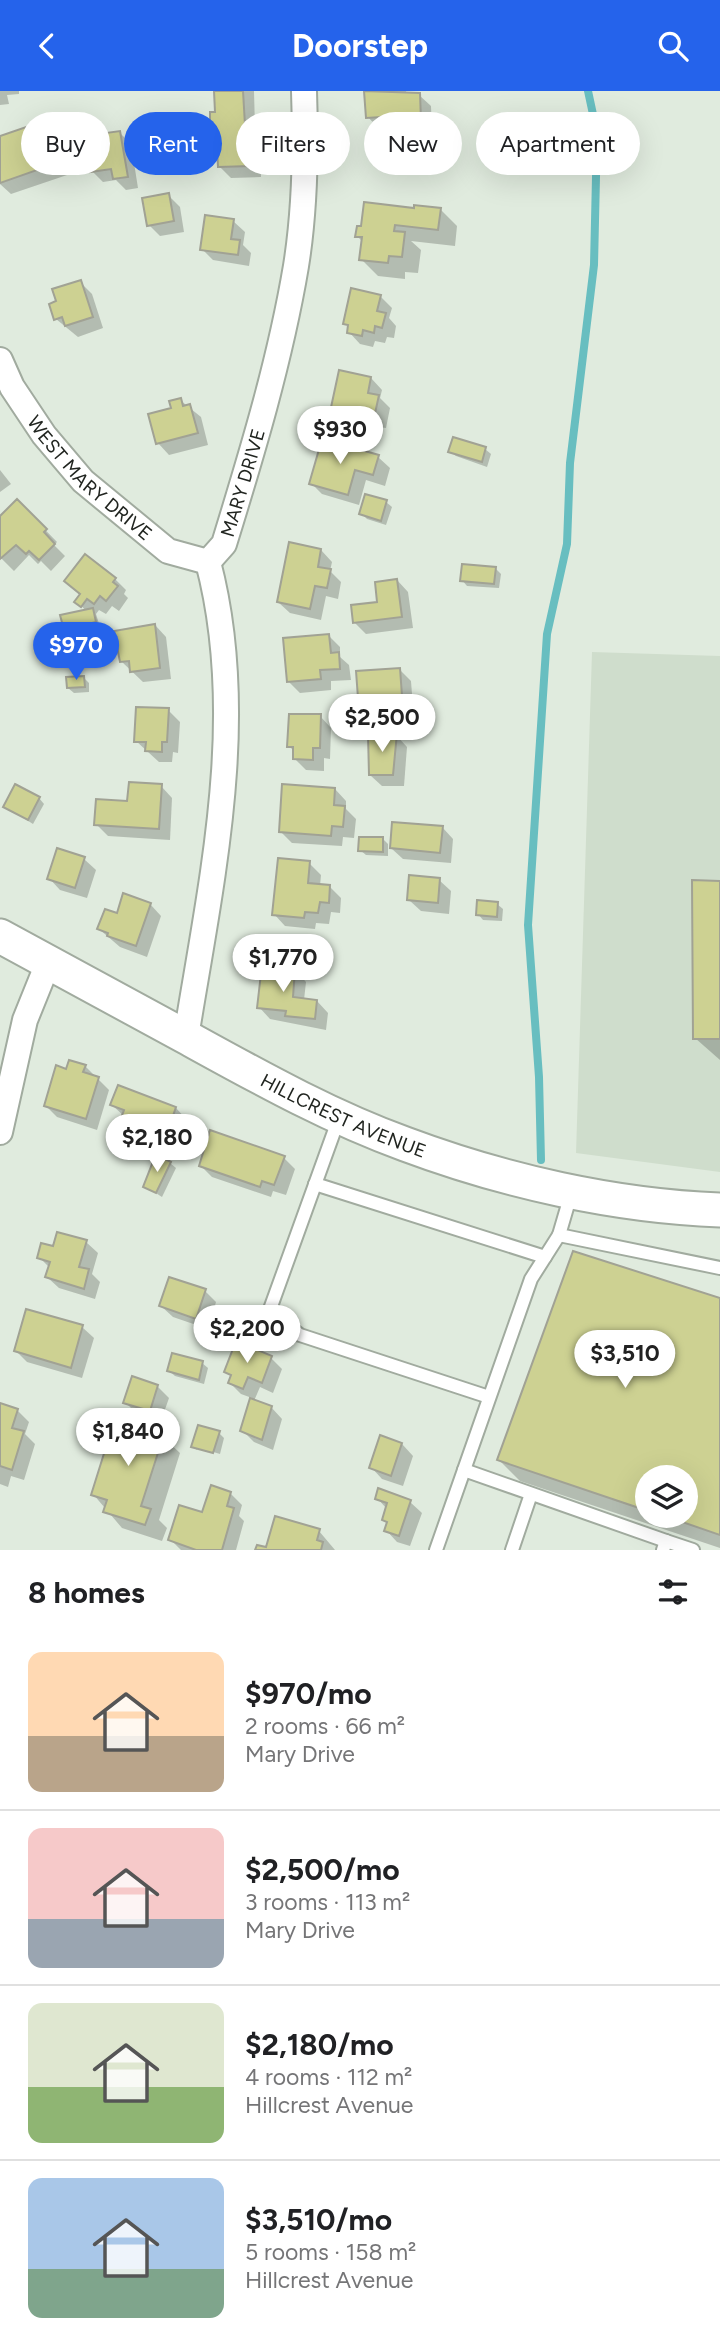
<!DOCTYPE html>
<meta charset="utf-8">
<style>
body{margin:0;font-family:Figtree,sans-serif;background:#f6f6f6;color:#202124;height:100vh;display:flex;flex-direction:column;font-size:26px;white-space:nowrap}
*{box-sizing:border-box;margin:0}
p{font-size:23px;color:#757577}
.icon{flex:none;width:38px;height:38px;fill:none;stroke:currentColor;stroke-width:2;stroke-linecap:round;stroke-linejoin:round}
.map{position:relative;height:1459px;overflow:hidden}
.drawer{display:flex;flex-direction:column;background:#fff;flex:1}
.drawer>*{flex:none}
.top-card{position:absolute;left:21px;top:21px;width:679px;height:63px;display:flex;gap:14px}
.tools{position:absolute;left:635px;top:1374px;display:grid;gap:14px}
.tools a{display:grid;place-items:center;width:63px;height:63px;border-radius:50%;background:#fff;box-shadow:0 7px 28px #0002;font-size:35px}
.price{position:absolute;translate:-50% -60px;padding:0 16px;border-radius:24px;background:#fff;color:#222;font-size:23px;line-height:46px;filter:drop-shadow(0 2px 4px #0008)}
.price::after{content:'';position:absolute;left:50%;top:42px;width:21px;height:16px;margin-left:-10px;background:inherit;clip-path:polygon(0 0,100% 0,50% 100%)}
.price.active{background:#2563eb;color:#fff}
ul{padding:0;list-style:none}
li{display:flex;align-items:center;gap:21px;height:175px;padding:0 28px}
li+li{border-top:2px solid #e0e0e0}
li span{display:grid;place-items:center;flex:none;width:196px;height:140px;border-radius:14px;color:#555}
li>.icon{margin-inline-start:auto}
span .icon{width:84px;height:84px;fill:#fffc;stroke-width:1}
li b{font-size:30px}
h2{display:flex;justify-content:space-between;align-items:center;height:84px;padding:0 28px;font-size:30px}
.tag{padding:0 24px;border-radius:32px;background:#fff;box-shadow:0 7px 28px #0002;font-size:24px;line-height:63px}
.tag.active{background:#2563eb;color:#fff}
header{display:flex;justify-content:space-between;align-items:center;height:91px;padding:0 28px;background:#2563eb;color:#fff;font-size:32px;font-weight:700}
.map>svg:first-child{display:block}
.built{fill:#cfddcc}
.shadow{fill:#0003;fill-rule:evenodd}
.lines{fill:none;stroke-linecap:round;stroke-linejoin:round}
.stream{stroke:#68bec0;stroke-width:8}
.building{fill:#cdd192;stroke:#a1a294;stroke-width:2}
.lane-casing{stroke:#a1ab9f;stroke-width:16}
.street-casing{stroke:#a1ab9f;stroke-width:28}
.secondary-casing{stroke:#a1ab9f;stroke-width:37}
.lane{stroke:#fff;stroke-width:12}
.street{stroke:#fff;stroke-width:24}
.secondary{stroke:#fff;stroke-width:33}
.labels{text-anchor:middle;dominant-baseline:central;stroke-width:6;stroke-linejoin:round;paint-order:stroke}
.street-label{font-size:19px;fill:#212520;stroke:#fff}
</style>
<header><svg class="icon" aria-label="back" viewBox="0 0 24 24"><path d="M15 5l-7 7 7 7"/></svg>Doorstep<svg class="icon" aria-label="search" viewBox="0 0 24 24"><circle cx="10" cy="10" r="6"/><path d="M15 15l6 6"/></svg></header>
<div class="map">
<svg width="720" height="1459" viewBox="0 0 720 1459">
<rect width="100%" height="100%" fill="#e0ebde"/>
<path class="built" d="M592,561l128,4v516l-144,-19z"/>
<g class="shadow">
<path d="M0,0h19v3l-12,1 2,9 -9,1z"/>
<path d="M216,0h38l1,37 11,11v9h-6l1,29 -30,1 -12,-12 -1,-34 -6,-6 5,-12z"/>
<path d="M366,0h40l1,4h12l12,11 1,26 -21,1 -6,-6 -26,2 -11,-12z"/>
<path d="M31,36l12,12 5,16 8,-2 11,11 3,10 -59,20 -11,-10v-46z"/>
<path d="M120,42l11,11 7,44 -12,2 -10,-10 -13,2 -11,-11z"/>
<path d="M168,104l12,12 4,25 -24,4 -11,-11z"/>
<path d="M440,118l17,17 -2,20 -44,-5 10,9 -3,23 -13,-1v7l-27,-3 -17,-17 2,-17 -6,-6 6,-8 53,-18z"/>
<path d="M233,130l12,11 -2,13 8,8 -2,13 -36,-6 -11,-11z"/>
<path d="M80,191l12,12 11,34 -25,9 -22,-18z"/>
<path d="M380,205l12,12 -3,10 7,8 -2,12 -7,-1 -2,6 -10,-2 -2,6 -13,-3 -11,-12 1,-4 -5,-5z"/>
<path d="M371,287l11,12 -2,8 10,10 -4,20 -13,-2 -1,3 -28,-6 -12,-12z"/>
<path d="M180,309l21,17 7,28 -39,10 -11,-12z"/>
<path d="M485,358l6,5 -4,13 -31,-11 -6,-5z"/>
<path d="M378,366l12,11 -5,18 -19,-6 -7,25 -37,-11 -11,-11z"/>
<path d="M0,379l11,14 -11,8z"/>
<path d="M17,410l40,41 -3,3 11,11 -14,15 -10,-10 -3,3 -9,-9 -15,16 -14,-14v-39z"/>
<path d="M386,411l6,5 -6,18 -19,-6 -6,-6z"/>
<path d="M321,459l11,12 -2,9 11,11 -3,17 -12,-3 -5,24 -31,-7 -12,-11z"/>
<path d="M495,477l6,6 -2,14 -32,-2 -5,-6z"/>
<path d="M115,488l11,11 -2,4 4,4 -9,13 -7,-5 -6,8 -7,-4 -3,4 4,13 -29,7 -6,-5 22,-17 -10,-11 4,-5 -15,-15z"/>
<path d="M397,489l11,12 5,36 -47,6 -12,-12 25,-18z"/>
<path d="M155,534l11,12 5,42 -28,3 -22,-21z"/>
<path d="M328,544l12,12v10l9,8 2,15 -20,1v9l-31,3 -11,-11z"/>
<path d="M400,579l11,11 2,26 -42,2 -12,-11z"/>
<path d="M83,586l6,6v9l-15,1 -6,-5z"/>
<path d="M168,619l12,12 -2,31 -5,-1 -1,10h-13l-23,-21z"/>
<path d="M320,625l11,12 -1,31 -6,-1v13l-18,-1 -11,-11v-7l-6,-6z"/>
<path d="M396,644l11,12 -3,39h-22l-12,-11z"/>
<path d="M161,695l11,12 -2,42 -62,-4 -12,-12z"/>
<path d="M335,698l11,12v8l10,10 -2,19 -11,-1 -1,9 -50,-3 -12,-12z"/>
<path d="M39,707l5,6 -11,20 -27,-17z"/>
<path d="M442,736l11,12 -2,24 -48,-4 -12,-11z"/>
<path d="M383,748l5,5v12l-22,-1 -6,-5z"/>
<path d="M84,768l12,11 -9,28 -27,-8 -11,-12z"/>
<path d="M309,772l12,12 -1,11h9l12,12 -1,15 -9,-1 -2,12 -13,-1 -1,6 -30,-3 -11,-12z"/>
<path d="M439,789l12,11 -2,23 -28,-3 -12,-11z"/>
<path d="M720,791v178l-25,-22z"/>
<path d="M150,813l11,12 -14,41 -27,-10 -21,-18 19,-14z"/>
<path d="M497,813l6,5 -1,12 -19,-1 -5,-6z"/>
<path d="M295,879l11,12 -2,18 13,1 11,12 -2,17 -56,-11 -11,-12z"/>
<path d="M85,975l24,24 -12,40 -40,-13 -11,-11 21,-35z"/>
<path d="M112,1014l64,3 11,12 -11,32 -44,-15 -12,-11 4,-10z"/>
<path d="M284,1067l11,11 -9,26 -13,-4 -2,6 -59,-20 -11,-11z"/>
<path d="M170,1072l6,5 -14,29 -17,-11z"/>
<path d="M86,1151l12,11 -6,21 8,8 -5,17 -36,-11 -12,-11 3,-9 -11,-11z"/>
<path d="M205,1200l11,11 -8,27 -35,-12 -12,-11z"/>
<path d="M720,1209v248l-200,-67 -21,-21zM648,1386h38v38h-38z"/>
<path d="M82,1236l12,11 -12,40 -55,-16 -11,-11z"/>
<path d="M271,1267l11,11 -9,24 -13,-6 -6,14 17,6 11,12 -9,31 -19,-8 -12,-12 10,-32 -11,-4 -11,-11 2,-6 -6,-6z"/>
<path d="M202,1272l6,5 -4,16 -29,-8 -6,-5z"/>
<path d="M157,1295l12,12 -8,23 -24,-7 -12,-12z"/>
<path d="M0,1314l17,5 12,12 -4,12 10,10 -11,36 -13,-4 -3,11 -8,-3z"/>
<path d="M149,1333l31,29 -21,67 8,8 -5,13 -40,-13 -29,-34z"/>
<path d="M219,1342l5,5 -4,16 -23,-7v3l-4,-4z"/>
<path d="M402,1353l11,12 -10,30 -21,-7 -11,-12z"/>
<path d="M230,1402l12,12 -3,11 5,5 -8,29h-55l-11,-11z"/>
<path d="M377,1407l33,4 12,11 -12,33 -13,-4 -11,-12 2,-6 -4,-4 3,-11z"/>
<path d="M319,1440l16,19h-78l1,-3 9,2z"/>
</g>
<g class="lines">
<path class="stream" d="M541,1069l-2,-83 -11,-152 19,-291 20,-90 3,-81 24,-198 3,-132 -9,-42"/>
</g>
<g class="building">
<path d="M214,0h29l2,34h10v12h-6l2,29 -33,1 -2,-40h-6v-15h5z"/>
<path d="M364,0l56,2 1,28 -24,1v-6l-31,2z"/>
<path d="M32,34l10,31 14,-5 4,11 -60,21v-47z"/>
<path d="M120,40l8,46 -15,2 -2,-10 -21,3 -6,-36z"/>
<path d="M169,102l5,28 -27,5 -5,-28z"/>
<path d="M364,111l50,6v-3l27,3 -3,22 -43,-5 -1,6 11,1 -3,25 -13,-1 -1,7 -29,-3 3,-23h-7l2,-11h4z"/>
<path d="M205,124l29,4 -3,20 9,1 -2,15 -38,-5z"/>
<path d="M81,189l12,37 -28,9 -3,-9 -8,3 -5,-16 7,-3 -4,-12z"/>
<path d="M351,197l30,7 -4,16 9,2 -4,15 -7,-2 -1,7 -11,-3 -1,6 -15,-3 1,-8 -5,-1z"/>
<path d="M339,279l32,7 -3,16 11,2 -5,23 -12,-3 -1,4 -31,-7z"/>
<path d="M181,307l2,8 7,-2 8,29 -42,11 -8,-30 23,-6 -2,-7z"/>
<path d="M453,346l33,10 -4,15 -34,-10z"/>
<path d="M322,348l57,16 -6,20 -18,-5 -7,25 -39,-11z"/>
<path d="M365,403l22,6 -6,21 -22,-7z"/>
<path d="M17,408l30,30 -3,3 11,12 -16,16 -10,-9 -3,3 -10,-9 -16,14v-43z"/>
<path d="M289,451l32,7 -3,18 13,2 -4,19 -12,-2 -5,23 -33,-7z"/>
<path d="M85,463l31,24 -3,4 5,4 -12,15 -6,-5 -6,8 -7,-5 -6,8 -7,-5 6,-8 -16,-13z"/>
<path d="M462,473l34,3 -2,17 -34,-3z"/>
<path d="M397,488l5,38 -49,6 -2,-18 26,-3 -2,-20z"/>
<path d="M93,517l3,14 -32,8 -4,-15z"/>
<path d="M155,533l5,44 -30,4 -1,-11 -9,1 -6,-31z"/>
<path d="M329,543l2,19 8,-1 1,17 -20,1 1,9 -34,3 -4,-44z"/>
<path d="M400,577l2,28 -44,2 -2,-27z"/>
<path d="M84,585l1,11 -18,1 -1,-11z"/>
<path d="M136,616l33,1 -2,34h-5v10l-17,-1 1,-9h-12z"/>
<path d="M289,623h32l-1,34h-7v12l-20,-1v-12h-6z"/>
<path d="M397,642l-4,42h-24l-1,-41z"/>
<path d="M129,691l33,2 -3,45 -65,-4 2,-26 31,2z"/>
<path d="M15,693l25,13 -12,23 -25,-13z"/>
<path d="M282,693l53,4 -1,17 11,1 -2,21 -11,-1 -1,10 -52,-4z"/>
<path d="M392,731l51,4 -3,27 -50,-5z"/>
<path d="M359,746h24v15l-25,-1z"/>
<path d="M57,757l28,9 -10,31 -28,-9z"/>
<path d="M278,767l32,3 -2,22 22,2 -1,18 -9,-1 -2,11 -13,-1 -1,6 -32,-3z"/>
<path d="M409,784l31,3 -2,25 -31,-3z"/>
<path d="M692,789l28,1v158h-27z"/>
<path d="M123,802l28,10 -15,43 -29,-10 1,-3 -11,-4 8,-20 12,4z"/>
<path d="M477,809l21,2 -1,15 -21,-2z"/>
<path d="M262,874l33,4 -2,28 24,3 -2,19 -30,-3 1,-5 -29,-3z"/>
<path d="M69,969l17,5 -3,7 16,5 -13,42 -42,-13 12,-41 10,4z"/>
<path d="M118,994l58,22 -12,35 -46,-16 6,-16 -14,-5z"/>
<path d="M210,1039l75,26 -11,29 -12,-4 -2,6 -61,-21z"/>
<path d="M156,1063l15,8 -15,31 -13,-6z"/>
<path d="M57,1141l30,8 -8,27 10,2 -5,20 -39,-12 5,-15 -13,-4 4,-15 12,3z"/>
<path d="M573,1160l147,47v237l-58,-20h24v-38h-38v34l-151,-51z"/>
<path d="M169,1186l37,12 -10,30 -37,-13z"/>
<path d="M26,1218l57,16 -12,43 -57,-17z"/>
<path d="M236,1250l36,15 -10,27 -14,-6 -5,12 -15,-6 3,-8 -7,-3z"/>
<path d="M172,1262l31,8 -4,19 -32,-9z"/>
<path d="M132,1285l26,9 -8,26 -27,-8z"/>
<path d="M250,1307l22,8 -10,34 -22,-9z"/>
<path d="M0,1312l18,6 -6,19 12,3 -12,39 -12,-4z"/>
<path d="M117,1321l33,10 -2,7 16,5 -23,72 10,3 -6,16 -42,-13 4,-12 -16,-5z"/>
<path d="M198,1334l22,6 -7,22 -22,-6z"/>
<path d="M380,1344l22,8 -11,33 -22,-8z"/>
<path d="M211,1394l20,7 -4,14 7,2 -12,42h-26l-28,-10 11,-35 23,7z"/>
<path d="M378,1397l33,12 -12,36 -15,-5 3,-9 -5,-2 5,-17 -12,-4z"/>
<path d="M275,1425l45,13 -3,11 6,2 -2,8h-66l2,-5 9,2z"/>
</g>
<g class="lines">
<g class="lane-casing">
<g id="lane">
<path d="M339,1027l-70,194 31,23 189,62"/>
<path d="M315,1093l230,73"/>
<path d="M571,1103l-12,41 161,33"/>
<path d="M464,1379l67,-191 28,-44"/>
<path d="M436,1459l28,-80 202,71"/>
<path d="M512,1459l19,-56"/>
<path d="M663,1459l3,-9 27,9"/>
</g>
</g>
<g class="street-casing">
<g id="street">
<path id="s1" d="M0,269l12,27 32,48 39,46 85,70 40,11"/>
<path id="s2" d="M208,471l16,-18c28,-91 56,-183 72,-278 9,-56 10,-118 8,-175"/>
<path d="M186,946c25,-155 63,-320 22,-475"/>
<path d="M0,1041l25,-112 23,-57"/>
</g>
</g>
<g class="secondary-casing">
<g id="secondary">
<path id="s3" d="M0,845c62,34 124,67 186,101 71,39 142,79 219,107 99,37 209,62 315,66"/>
</g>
</g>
<use href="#lane" class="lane"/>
<use href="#street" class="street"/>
<use href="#secondary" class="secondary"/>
</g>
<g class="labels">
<g class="street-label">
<text stroke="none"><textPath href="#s1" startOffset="150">WEST MARY DRIVE</textPath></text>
<text stroke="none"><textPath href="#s2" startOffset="88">MARY DRIVE</textPath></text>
<text stroke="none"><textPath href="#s3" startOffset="388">HILLCREST AVENUE</textPath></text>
</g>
</g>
</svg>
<div class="tools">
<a><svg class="icon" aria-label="layers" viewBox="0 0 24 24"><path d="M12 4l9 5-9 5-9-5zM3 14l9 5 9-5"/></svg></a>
</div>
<b class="price" style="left:340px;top:375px">$930</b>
<b class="price active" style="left:76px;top:591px">$970</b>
<b class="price" style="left:382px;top:663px">$2,500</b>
<b class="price" style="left:283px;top:903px">$1,770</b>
<b class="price" style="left:157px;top:1083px">$2,180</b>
<b class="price" style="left:247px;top:1274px">$2,200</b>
<b class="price" style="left:625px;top:1299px">$3,510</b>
<b class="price" style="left:128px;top:1377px">$1,840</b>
<div class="top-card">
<a class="tag">Buy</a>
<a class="tag active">Rent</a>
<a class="tag">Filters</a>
<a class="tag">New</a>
<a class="tag">Apartment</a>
</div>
</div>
<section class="drawer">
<h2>8 homes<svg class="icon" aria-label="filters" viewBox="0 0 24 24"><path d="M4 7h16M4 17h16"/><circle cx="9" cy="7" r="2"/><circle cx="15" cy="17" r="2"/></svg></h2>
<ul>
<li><span style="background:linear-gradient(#ffd9b3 60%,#b9a48a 0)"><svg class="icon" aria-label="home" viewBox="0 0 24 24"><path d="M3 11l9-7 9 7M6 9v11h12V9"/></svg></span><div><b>$970/mo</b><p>2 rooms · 66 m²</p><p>Mary Drive</p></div></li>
<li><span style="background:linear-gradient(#f6c9c9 65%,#9aa5b1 0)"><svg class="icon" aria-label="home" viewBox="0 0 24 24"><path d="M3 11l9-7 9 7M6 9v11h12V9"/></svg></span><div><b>$2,500/mo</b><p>3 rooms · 113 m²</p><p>Mary Drive</p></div></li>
<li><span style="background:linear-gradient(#dfe7d0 60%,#8fb573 0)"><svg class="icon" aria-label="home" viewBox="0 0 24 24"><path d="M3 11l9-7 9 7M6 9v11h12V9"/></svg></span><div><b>$2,180/mo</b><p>4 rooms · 112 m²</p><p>Hillcrest Avenue</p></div></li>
<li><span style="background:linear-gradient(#a9c7e8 65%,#7fa58c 0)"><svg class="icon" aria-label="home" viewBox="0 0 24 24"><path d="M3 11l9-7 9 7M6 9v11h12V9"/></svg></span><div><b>$3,510/mo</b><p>5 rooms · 158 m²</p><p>Hillcrest Avenue</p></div></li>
</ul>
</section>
